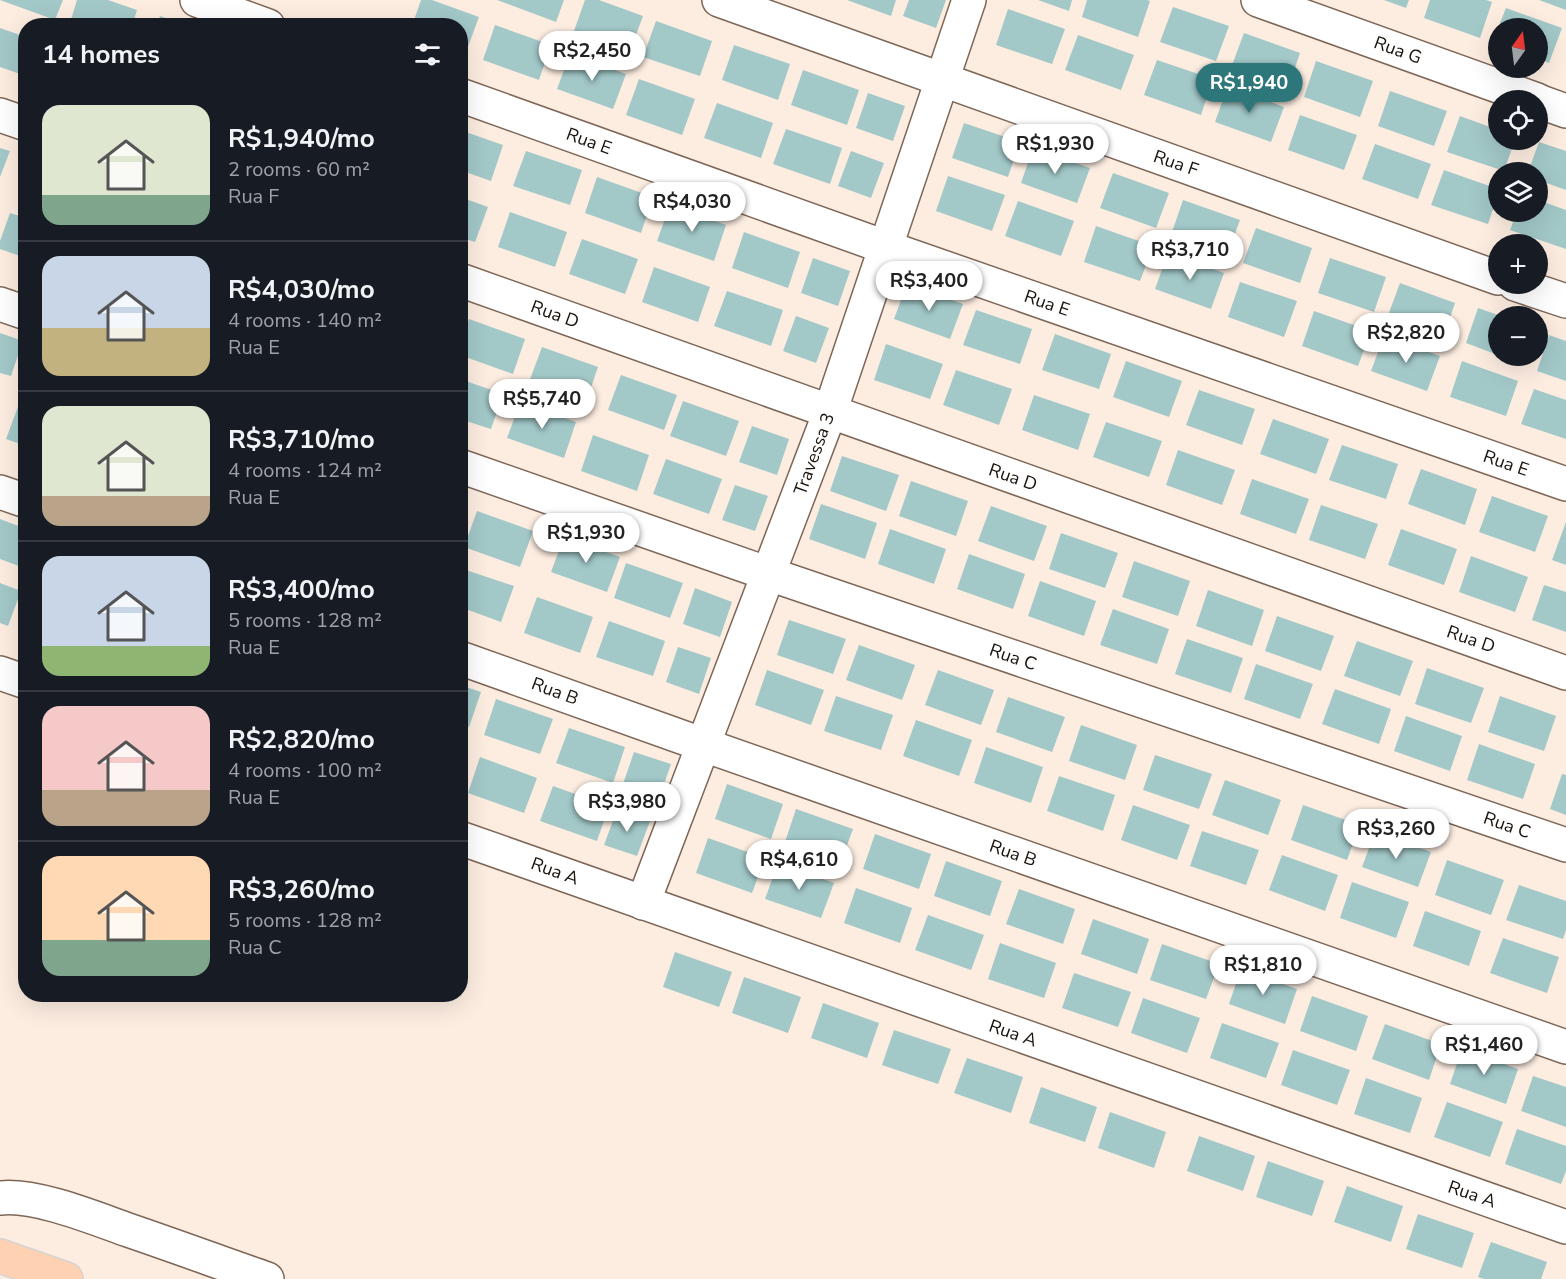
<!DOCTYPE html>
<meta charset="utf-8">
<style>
body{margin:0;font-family:"Nunito Sans",sans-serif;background:#20242c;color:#f1f3f6;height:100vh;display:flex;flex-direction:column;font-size:22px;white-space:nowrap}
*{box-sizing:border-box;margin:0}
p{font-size:20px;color:#9ea1a6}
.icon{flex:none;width:33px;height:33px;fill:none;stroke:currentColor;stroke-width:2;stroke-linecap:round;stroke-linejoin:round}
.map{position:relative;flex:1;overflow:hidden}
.details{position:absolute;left:18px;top:18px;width:450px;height:984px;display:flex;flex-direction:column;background:#171b24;border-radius:24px;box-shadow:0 6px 24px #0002}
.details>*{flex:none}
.needle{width:39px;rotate:14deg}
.controls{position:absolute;left:1488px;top:18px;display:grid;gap:12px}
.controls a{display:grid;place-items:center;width:60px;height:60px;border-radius:50%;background:#171b24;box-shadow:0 6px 24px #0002;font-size:30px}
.price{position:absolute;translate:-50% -51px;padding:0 14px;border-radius:21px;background:#fff;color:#222;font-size:20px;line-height:39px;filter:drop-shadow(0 2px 3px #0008)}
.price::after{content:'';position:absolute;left:50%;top:36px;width:18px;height:14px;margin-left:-9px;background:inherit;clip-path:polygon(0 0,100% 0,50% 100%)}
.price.active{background:#2d777a;color:#fff}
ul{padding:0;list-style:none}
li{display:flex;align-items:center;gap:18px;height:150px;padding:0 24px}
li+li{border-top:2px solid #363941}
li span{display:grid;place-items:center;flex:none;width:168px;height:120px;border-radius:18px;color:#555}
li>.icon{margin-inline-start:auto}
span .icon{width:72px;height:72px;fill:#fffc;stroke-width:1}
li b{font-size:26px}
h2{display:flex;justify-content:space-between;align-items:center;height:72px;padding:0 24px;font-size:26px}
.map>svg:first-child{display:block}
.building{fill:#a3c8c8}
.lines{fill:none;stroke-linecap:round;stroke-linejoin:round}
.minor-casing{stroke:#7e6757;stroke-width:36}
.major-casing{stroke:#d6d4d3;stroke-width:36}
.minor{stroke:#fff;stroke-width:33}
.major{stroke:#fdd1b1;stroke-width:33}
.labels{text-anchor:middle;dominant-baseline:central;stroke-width:5;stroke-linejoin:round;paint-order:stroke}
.street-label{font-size:18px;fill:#19110a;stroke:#fdfdfd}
</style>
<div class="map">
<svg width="1566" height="1279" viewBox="0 0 1566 1279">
<rect width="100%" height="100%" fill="#fdede1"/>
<g class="building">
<path d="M0,0h63l-8,20z"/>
<path d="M77,0h31l29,10 -5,16h-63z"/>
<path d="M421,0h11l47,17 -13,35 -6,-2v-24h-48z"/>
<path d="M497,0h67l-8,22z"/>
<path d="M585,0h14l44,16 -13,35 -56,-20z"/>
<path d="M847,0h49l-5,16z"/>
<path d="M909,0h37l-10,28 -33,-12z"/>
<path d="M1038,0h34l-3,11z"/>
<path d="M1087,0h60l3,1 -12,36 -56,-20z"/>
<path d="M1384,0h25l-3,8z"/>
<path d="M1430,0h56l6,2 -12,36 -56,-20z"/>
<path d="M1539,0h27v10z"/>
<path d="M1173,7l56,19 -13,35 -56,-19z"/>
<path d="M1506,8l56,20 -13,35 -11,-4v-31h-40z"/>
<path d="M1008,9l57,20 -13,35 -56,-19z"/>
<path d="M160,16l27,9v1h-31z"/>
<path d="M656,21l56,20 -12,35 -57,-19z"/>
<path d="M495,25l56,20 -12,35 -56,-20z"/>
<path d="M0,28l26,9v39l-26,-9z"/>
<path d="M1498,29v16l-5,-2z"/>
<path d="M1244,33l56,20 -12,35 -57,-20z"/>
<path d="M1078,35l56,20 -13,35 -56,-20z"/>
<path d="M734,45l56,19 -12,36 -56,-20z"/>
<path d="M570,54l56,20 -13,35 -56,-20z"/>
<path d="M1157,60l56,19 -12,36 -57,-20z"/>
<path d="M1316,61l57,20 -13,36 -56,-20z"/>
<path d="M803,70l56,20 -12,35 -56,-20z"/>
<path d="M639,79l56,20 -13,36 -56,-20z"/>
<path d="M1228,86l56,21 -13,35 -56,-20z"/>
<path d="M1390,91l57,20 -13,35 -56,-20z"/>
<path d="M868,93l37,13 -12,35 -37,-13z"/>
<path d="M717,103l56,20 -12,35 -57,-20z"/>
<path d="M1300,115l57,20 -13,35 -56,-20z"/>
<path d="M1460,116l38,14v10h17l-11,31 -57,-19z"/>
<path d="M964,123l56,19 -12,35 -56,-19z"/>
<path d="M786,129l56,19 -12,36 -57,-20z"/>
<path d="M460,130l43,15 -12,36 -31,-11z"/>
<path d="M1539,142l27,9v39l-28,-10v-8h-10z"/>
<path d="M1375,144l56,20 -13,35 -56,-20z"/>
<path d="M0,148l10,3 -10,26z"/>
<path d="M1033,148l57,20 -13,35 -56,-20z"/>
<path d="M526,151l56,19 -12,35 -57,-19z"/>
<path d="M851,151l33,12 -13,35 -33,-12z"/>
<path d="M1444,170l54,19v5l-10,30 -57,-19z"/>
<path d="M1113,173l56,20 -13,35 -56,-20z"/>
<path d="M948,176l57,19 -13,36 -56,-20z"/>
<path d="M26,177v17l-6,-2z"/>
<path d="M597,177l56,20 -12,36 -56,-20z"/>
<path d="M460,197l28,10 -13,35 -15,-5z"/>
<path d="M1183,200l57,20 -13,35 -56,-20z"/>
<path d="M1538,200l28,10v39l-56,-19 7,-18h21z"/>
<path d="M1018,201l56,20 -13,35 -56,-20z"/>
<path d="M670,205l56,20 -12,36 -57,-20z"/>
<path d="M510,212l57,20 -12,35 -57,-20z"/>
<path d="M10,213l16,5v40l-26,-9v-8z"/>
<path d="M1096,226l57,20 -13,35 -56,-19z"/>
<path d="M1256,228l56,20 -12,35 -57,-20z"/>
<path d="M744,232l56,20 -12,36 -56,-20z"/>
<path d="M582,239l56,20 -13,35 -56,-20z"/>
<path d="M1168,253l56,20 -13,36 -56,-20z"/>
<path d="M813,258l37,13 -12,35 -37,-13z"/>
<path d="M1330,258l56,19 -12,35 -56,-19z"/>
<path d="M654,267l56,20 -12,35 -56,-20z"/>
<path d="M1240,282l57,19 -13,36 -56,-20z"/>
<path d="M1400,283l55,20 -12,35 -56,-20z"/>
<path d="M907,284l56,20 -13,35 -56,-20z"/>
<path d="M727,291l56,19 -12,36 -57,-20z"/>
<path d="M1478,308l20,7v40l-32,-12z"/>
<path d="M976,310l56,19 -12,35 -57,-19z"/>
<path d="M1314,311l57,20 -13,35 -56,-20z"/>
<path d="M796,316l33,12 -13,35 -33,-12z"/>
<path d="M469,319l56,20 -12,35 -53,-19v-11z"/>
<path d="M0,333l23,8 -12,35 -11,-3z"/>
<path d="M1055,334l56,20 -12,35 -57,-19z"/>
<path d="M1549,335l17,6v40l-29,-10z"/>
<path d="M1384,336l56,20 -13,35 -56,-20z"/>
<path d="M886,344l57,20 -13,35 -56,-19z"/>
<path d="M542,347l56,20 -12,35 -57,-20z"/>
<path d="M1501,356h24l-3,7z"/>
<path d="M1126,361l56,20 -13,36 -56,-20z"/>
<path d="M1462,361l56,20 -12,35 -56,-19z"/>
<path d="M956,370l56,19 -13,36 -56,-20z"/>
<path d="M621,375l56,20 -13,35 -56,-20z"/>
<path d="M460,379l43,15 -12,35 -31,-10z"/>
<path d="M1534,389l32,11v39l-45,-15z"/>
<path d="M1199,390l56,19 -13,36 -56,-20z"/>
<path d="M1034,395l56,19 -12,36 -56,-20z"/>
<path d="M683,401l56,20 -13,35 -56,-20z"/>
<path d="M520,403l56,19 -12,36 -57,-20z"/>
<path d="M19,404l7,2v40l-20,-7z"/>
<path d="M1273,419l56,20 -13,35 -56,-20z"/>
<path d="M1106,422l56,19 -13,36 -56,-20z"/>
<path d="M752,426l37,13 -12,36 -38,-13z"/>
<path d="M593,435l56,20 -12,36 -56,-20z"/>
<path d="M1342,445l56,19 -12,35 -57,-19z"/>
<path d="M1178,450l57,20 -13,35 -56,-20z"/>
<path d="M842,456l57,19 -13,36 -56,-20z"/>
<path d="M666,459l56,20 -13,35 -56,-20z"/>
<path d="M1421,469l56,20 -12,36 -57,-21z"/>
<path d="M1252,479l57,20 -13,35 -56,-20z"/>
<path d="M911,481l57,20 -12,35 -57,-20z"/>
<path d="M735,485l33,11 -13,35 -33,-11z"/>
<path d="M1492,496l56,20 -13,36 -56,-20z"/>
<path d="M821,504l56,19 -12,36 -56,-20z"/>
<path d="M1321,505l57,19 -13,35 -56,-19z"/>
<path d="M991,506l56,20 -13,35 -56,-20z"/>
<path d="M477,511l56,20 -13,36 -56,-20z"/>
<path d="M0,519l26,10 -2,39 -24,-9z"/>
<path d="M1566,522v43l-14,-5z"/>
<path d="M890,529l56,20 -12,35 -56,-20z"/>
<path d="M1401,529l56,20 -13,36 -56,-20z"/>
<path d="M1061,533l57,20 -13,35 -56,-19z"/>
<path d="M564,537l56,20 -13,35 -56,-20z"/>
<path d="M969,554l56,20 -12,35 -56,-20z"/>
<path d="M1471,556l57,21 -13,35 -56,-20z"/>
<path d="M1134,561l56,20 -12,35 -56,-19z"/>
<path d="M626,563l57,20 -13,35 -56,-20z"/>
<path d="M460,568l54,18 -13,36 -41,-15z"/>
<path d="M1040,581l56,20 -12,35 -56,-20z"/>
<path d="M0,583l21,8 -13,35 -8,-3z"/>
<path d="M1544,585l22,7v40l-34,-12z"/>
<path d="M695,588l37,14 -12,35 -37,-13z"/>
<path d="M1208,590l56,20 -12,36 -56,-20z"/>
<path d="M537,597l56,20 -13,36 -56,-20z"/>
<path d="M1113,609l56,20 -12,35 -57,-19z"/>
<path d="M1277,616l57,20 -13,35 -56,-20z"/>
<path d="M789,620l57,19 -13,35 -56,-19z"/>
<path d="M609,621l56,20 -12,35 -57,-19z"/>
<path d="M1187,639l56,19 -12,35 -56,-19z"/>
<path d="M1357,641l56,20 -13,35 -56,-20z"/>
<path d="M859,645l56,20 -13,35 -56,-20z"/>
<path d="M678,647l33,11 -12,36 -33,-12z"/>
<path d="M1256,664l57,20 -13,35 -56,-20z"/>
<path d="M1427,668l57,20 -13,35 -56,-19z"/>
<path d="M767,670l57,20 -13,35 -56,-20z"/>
<path d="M938,670l56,20 -13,35 -56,-20z"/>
<path d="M460,685l21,7 -12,35 -9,-3z"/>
<path d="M1335,689l56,20 -12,35 -57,-20z"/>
<path d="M836,696l57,19 -12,35 -57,-19z"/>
<path d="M1500,696l56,20 -12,35 -56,-19z"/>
<path d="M1008,697l57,20 -13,35 -56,-20z"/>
<path d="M496,699l57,20 -13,35 -56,-19z"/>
<path d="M1406,716l56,20 -12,35 -56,-20z"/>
<path d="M916,720l56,20 -13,36 -56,-20z"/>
<path d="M1081,725l56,20 -12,35 -56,-19z"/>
<path d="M569,728l56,19 -12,36 -57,-20z"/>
<path d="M1479,744l56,20 -12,35 -56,-19z"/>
<path d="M986,747l57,20 -12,36 -57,-20z"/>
<path d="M460,749l5,1 -4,14h-1z"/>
<path d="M634,752l37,12 -12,35 -37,-12z"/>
<path d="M1155,755l57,19 -13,35 -56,-19z"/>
<path d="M480,757l57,21 -13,35 -56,-20z"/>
<path d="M1562,774l4,1v40l-16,-6z"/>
<path d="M1059,776l56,19 -12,36 -56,-20z"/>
<path d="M1225,780l56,20 -13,35 -56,-20z"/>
<path d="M727,784l56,20 -12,35 -56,-20z"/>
<path d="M553,786l56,20 -12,35 -57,-20z"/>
<path d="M1133,805l57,20 -13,35 -56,-20z"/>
<path d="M1303,805l57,20 -13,35 -56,-20z"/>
<path d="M796,809l57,20 -13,35 -56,-19z"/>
<path d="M617,810l33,11 -13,35 -33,-11z"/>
<path d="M1202,831l57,19 -13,35 -56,-19z"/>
<path d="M1375,832l56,20 -13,35 -56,-20z"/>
<path d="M875,834l56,20 -12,35 -56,-20z"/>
<path d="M708,838l57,20 -13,35 -56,-20z"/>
<path d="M1282,855l56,20 -13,36 -56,-21z"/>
<path d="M1447,860l57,20 -13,35 -56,-20z"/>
<path d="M946,861l56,20 -12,35 -56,-20z"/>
<path d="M778,863l56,20 -13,35 -56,-19z"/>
<path d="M1352,882l57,20 -13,36 -56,-20z"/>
<path d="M1519,885l47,16v29l-3,9 -57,-19z"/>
<path d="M856,888l56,20 -12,35 -56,-20z"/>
<path d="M1019,889l56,20 -12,35 -57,-20z"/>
<path d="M1425,911l56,20 -12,35 -56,-20z"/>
<path d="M928,915l56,20 -13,35 -56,-20z"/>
<path d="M1093,919l56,20 -12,35 -56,-20z"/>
<path d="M1503,938l56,19 -12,36 -57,-20z"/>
<path d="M1000,943l56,20 -12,35 -56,-19z"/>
<path d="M1162,944l57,20 -13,35 -56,-19z"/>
<path d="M675,952l57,20 -13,35 -56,-20z"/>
<path d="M1241,969l56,20 -12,35 -56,-20z"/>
<path d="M1074,973l57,19 -13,35 -56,-19z"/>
<path d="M744,977l57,20 -13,36 -56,-20z"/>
<path d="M1312,996l56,20 -12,35 -56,-20z"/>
<path d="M1143,998l57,20 -13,35 -56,-20z"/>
<path d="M823,1003l56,20 -12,35 -56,-20z"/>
<path d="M1222,1023l57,20 -13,35 -56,-20z"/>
<path d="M1385,1024l56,20 -12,36 -57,-21z"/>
<path d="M894,1030l57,19 -13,35 -56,-19z"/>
<path d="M1462,1049l56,20 -12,35 -56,-20z"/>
<path d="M1293,1050l57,20 -13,35 -56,-20z"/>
<path d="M967,1058l56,19 -12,36 -57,-20z"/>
<path d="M1533,1076l33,11v40l-45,-16z"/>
<path d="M1366,1078l56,20 -12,35 -56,-19z"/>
<path d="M1041,1087l56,20 -12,35 -56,-19z"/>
<path d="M1447,1102l56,20 -13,35 -56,-20z"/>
<path d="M1110,1112l56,20 -12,36 -56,-20z"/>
<path d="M1517,1129l49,17v25l-5,13 -56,-20z"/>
<path d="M1199,1136l56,20 -12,35 -56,-20z"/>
<path d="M1268,1161l56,20 -12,35 -56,-19z"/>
<path d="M1347,1186l56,20 -12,36 -57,-20z"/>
<path d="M1418,1214l56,19 -12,35 -56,-19z"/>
<path d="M1491,1242l56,20 -6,17h-57l-6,-2z"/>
</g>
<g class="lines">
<g class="minor-casing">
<g id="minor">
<path d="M197,0l71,26"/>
<path d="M719,0l779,278"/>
<path d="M1258,0l279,100"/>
<path d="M460,95l425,152 681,237"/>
<path d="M1538,101l28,10"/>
<path d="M0,115l26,9"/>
<path d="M460,280l1106,393"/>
<path d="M1515,284l51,17"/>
<path d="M0,304l26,9"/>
<path d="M460,466l309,108 797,271"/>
<path d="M0,492l26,9"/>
<path d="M460,658l244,87 862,302"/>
<path d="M0,673l26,9"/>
<path d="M460,838l1106,389"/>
<path d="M643,903l187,-491 139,-412"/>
<path d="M0,1198c36,-4 94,20 128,32 47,16 93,33 139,49"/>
</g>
</g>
<g class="major-casing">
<path id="major" d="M0,1256l66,23"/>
</g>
<use href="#minor" class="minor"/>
<use href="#major" class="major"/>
</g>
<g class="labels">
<g class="street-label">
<text transform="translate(1398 50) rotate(20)">Rua G</text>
<text transform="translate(589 141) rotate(20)">Rua E</text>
<text transform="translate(1176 163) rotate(19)">Rua F</text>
<text transform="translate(1047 303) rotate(19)">Rua E</text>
<text transform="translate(555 314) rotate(20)">Rua D</text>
<text transform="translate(814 454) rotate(-70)">Travessa 3</text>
<text transform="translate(1506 463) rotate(19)">Rua E</text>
<text transform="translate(1013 477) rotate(19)">Rua D</text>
<text transform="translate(1471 639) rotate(19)">Rua D</text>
<text transform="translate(1013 657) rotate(19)">Rua C</text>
<text transform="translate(555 691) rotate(20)">Rua B</text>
<text transform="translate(1507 825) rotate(19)">Rua C</text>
<text transform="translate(1013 853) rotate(19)">Rua B</text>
<text transform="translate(555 871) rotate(20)">Rua A</text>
<text transform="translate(1013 1033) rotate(19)">Rua A</text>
<text transform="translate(1472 1194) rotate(19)">Rua A</text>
</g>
</g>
</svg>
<div class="controls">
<a><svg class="needle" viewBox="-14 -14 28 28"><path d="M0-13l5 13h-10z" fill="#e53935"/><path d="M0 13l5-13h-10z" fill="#9ea1a6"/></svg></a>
<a><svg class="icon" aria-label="locate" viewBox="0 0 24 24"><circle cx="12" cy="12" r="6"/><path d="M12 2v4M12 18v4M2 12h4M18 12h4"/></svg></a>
<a><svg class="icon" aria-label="layers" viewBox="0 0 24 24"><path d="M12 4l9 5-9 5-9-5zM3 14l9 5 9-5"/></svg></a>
<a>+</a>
<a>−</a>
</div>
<b class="price" style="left:592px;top:82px">R$2,450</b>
<b class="price active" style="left:1249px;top:114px">R$1,940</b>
<b class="price" style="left:1055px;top:175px">R$1,930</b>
<b class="price" style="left:692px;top:233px">R$4,030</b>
<b class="price" style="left:1190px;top:281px">R$3,710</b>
<b class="price" style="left:929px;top:312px">R$3,400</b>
<b class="price" style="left:1406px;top:364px">R$2,820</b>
<b class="price" style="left:542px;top:430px">R$5,740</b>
<b class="price" style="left:586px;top:564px">R$1,930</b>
<b class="price" style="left:627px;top:833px">R$3,980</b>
<b class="price" style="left:1396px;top:860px">R$3,260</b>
<b class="price" style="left:799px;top:891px">R$4,610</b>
<b class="price" style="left:1263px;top:996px">R$1,810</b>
<b class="price" style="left:1484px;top:1076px">R$1,460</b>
<section class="details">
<h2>14 homes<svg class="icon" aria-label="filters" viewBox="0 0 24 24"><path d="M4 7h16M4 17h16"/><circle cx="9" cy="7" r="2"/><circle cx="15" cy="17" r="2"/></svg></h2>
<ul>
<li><span style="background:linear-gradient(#dfe7d0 75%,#7fa58c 0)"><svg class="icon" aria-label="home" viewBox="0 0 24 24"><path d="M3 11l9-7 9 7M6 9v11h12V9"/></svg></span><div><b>R$1,940/mo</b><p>2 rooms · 60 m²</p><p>Rua F</p></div></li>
<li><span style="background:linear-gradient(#c9d6e8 60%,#c2b280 0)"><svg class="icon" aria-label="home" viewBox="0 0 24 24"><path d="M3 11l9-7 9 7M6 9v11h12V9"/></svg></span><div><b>R$4,030/mo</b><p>4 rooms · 140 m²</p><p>Rua E</p></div></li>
<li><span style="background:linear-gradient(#dfe7d0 75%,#b9a48a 0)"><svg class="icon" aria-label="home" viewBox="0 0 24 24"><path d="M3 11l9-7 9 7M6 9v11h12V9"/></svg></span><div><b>R$3,710/mo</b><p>4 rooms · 124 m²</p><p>Rua E</p></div></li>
<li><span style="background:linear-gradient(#c9d6e8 75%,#8fb573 0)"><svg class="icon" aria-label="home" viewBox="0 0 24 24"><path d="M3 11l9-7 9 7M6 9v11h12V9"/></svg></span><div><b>R$3,400/mo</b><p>5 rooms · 128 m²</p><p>Rua E</p></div></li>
<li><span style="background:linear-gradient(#f6c9c9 70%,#b9a48a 0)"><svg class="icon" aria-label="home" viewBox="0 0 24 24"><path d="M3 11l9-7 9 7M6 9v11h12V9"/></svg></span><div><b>R$2,820/mo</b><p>4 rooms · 100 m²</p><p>Rua E</p></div></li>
<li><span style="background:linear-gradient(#ffd9b3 70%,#7fa58c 0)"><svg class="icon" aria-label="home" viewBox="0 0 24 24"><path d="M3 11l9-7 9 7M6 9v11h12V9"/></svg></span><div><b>R$3,260/mo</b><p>5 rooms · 128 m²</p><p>Rua C</p></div></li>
</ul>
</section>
</div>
